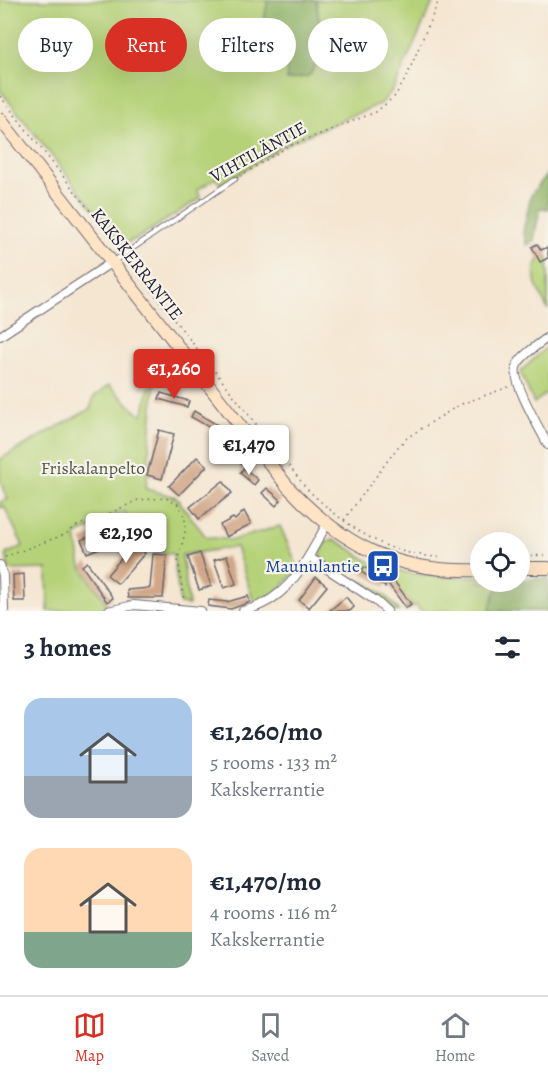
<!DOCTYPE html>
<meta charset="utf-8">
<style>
body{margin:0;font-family:Alegreya,serif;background:#f2f2f3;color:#1f2937;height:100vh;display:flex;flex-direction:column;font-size:22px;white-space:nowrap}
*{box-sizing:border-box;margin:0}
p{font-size:20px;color:#747a83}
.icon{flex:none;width:33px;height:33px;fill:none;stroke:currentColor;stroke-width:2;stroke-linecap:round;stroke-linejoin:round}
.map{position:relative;height:611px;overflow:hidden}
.panel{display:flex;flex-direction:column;background:#fff;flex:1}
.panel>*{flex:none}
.guide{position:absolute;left:18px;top:18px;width:513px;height:54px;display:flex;gap:12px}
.buttons{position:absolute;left:470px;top:532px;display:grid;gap:12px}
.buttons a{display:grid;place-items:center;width:60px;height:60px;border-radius:50%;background:#fff;box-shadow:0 6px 24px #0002;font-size:30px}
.price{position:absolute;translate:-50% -51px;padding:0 14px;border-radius:6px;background:#fff;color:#222;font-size:20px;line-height:39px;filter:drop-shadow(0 2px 3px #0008)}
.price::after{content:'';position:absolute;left:50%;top:36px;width:18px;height:14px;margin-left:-9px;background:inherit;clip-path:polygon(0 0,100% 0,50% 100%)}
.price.current{background:#d93025;color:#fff}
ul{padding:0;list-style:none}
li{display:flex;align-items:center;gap:18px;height:150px;padding:0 24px}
li span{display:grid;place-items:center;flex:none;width:168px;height:120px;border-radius:18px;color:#555}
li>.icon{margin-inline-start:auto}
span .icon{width:72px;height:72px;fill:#fffc;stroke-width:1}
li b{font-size:26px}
h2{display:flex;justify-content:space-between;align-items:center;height:72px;padding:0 24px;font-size:26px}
.tag{padding:0 21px;border-radius:27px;background:#fff;box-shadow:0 6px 24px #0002;font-size:21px;line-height:54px}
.tag.current{background:#d93025;color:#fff}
.menu{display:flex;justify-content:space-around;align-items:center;height:84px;border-top:2px solid #e0e1e3;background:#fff;font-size:16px;color:#747a83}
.menu a{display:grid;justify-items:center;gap:3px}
.menu .current{color:#d93025}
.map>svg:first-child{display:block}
.green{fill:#b5d278;stroke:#6c7a5a;stroke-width:1.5}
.forest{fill:#90b468;stroke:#596b52;stroke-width:1.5}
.building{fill:#d2a788}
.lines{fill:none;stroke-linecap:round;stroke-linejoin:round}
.service-casing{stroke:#6c6770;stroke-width:6}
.minor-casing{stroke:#6c6770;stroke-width:10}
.secondary-casing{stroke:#6c6770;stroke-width:14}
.path{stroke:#6c6770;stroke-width:1.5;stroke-dasharray:1.5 4.5;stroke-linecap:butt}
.service{stroke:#fff;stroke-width:4}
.minor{stroke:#fff;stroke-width:8}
.secondary{stroke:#fee4c5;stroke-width:12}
.labels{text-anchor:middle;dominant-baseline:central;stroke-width:4.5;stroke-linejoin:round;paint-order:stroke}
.street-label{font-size:18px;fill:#22223b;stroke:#f7f3e8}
.park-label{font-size:18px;fill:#4e574d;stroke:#f7f3e8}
.transit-label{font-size:18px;fill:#164399;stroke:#f7f3e8;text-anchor:end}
</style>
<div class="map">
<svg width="548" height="611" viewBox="0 0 548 611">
<rect width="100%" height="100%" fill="#f7f3e8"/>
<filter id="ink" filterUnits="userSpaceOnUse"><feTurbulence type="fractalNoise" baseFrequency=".0167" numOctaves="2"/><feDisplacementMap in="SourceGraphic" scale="12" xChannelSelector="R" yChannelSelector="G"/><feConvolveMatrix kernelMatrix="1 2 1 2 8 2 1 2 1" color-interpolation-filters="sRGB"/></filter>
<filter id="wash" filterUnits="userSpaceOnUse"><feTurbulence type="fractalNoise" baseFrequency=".008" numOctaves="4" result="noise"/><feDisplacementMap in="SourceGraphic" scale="24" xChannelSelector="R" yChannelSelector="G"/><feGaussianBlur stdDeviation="1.35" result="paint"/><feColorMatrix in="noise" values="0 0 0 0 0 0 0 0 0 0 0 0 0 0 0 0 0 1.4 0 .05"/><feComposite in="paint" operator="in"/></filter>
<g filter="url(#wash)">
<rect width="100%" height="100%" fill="#f4e6d1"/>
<g class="green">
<path d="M0,0h314l-28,61 2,19 36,-28 -8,-52h118l-34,75 -6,13 -12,15 -98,42 -63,40 -5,-7 -19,12 4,8 -65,41 -13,5 -6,-5 -117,-149z"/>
<path d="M548,258v52c-7,-14 -21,-36 -9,-50z"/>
<path d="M548,346v46l-14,11 -14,-31z"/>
<path d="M155,380l-9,109 30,8 30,40 27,3 47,-14 18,42c-11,15 -26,29 -44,35l-18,-56 -54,8 7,50 -9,-1 -7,-50c-31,-3 -36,-17 -48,-42l-49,23 5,32 28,40 -11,4h-50l-1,-42 -38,1 -3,-16 17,-8 -19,-40 -4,2v-6l8,-3 -8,-18v-22l90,-50 4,-12 15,-12 29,28 4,1c7,-11 2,-24 13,-34z"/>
<path d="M332,540l6,1 35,23 18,7 1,-3c28,10 59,10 88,8v6h39l29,29h-128l-4,-6 -12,6 7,-7 -23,-23 -24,-14 -2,3 -14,-8 -7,11 -23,-13 8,-18z"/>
<path d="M356,581c13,-1 35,19 43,30h-7l-12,-12 -25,-16z"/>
</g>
<g class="forest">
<path d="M268,0h48l8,52 -15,24 -22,4 -1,-19 -21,-19 -1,-23z"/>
<path d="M548,173v36l-8,-1 -6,32 -7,5 -4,-14 8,-36z"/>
<path d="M548,577v34h-59l6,-19 11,-10z"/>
</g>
<g id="blocks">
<g class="building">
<path d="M537,244l4,6 7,-3v11l-8,4 -8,-15z"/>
<path d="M161,393l28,8 -2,6 -28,-8z"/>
<path d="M194,411l25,15 -3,5 -25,-14z"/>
<path d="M159,430l15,4 -12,45 -15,-4z"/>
<path d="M220,436l25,23 -4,5 -26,-22z"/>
<path d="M197,457l10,9 -28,29 -10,-9z"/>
<path d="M244,468l14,12 -4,5 -14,-12z"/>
<path d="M223,481l9,12 -33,26 -9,-12z"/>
<path d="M267,488l14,12 -5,6 -14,-13z"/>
<path d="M244,511l7,13 -25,13 -6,-12 13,-7 2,2z"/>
<path d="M121,524l5,13 -39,16 -6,-13z"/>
<path d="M134,544l11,9 -26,30h-2l-10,-8z"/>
<path d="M200,553l11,33 -12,4 -11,-33z"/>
<path d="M153,554l14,1 -4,43h-35l-1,-8 23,-2z"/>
<path d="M227,556l9,28 -12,4 -10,-28z"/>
<path d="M87,562l26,36 -6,4 -25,-36z"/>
<path d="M364,567l24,15 -3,5 -24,-15z"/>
<path d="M24,574l1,27h-11l-1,-26z"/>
<path d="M316,577l11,9 -18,22 -10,-8z"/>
<path d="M394,581l17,23 -5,4 -17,-23z"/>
<path d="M248,596l2,6 -19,7 -23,-3 1,-6 18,2z"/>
<path d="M346,597l8,10 -4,4h-21z"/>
</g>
</g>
</g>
<g filter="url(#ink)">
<use href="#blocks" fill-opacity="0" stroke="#6c6770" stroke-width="1.5"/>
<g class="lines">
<g class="service-casing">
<path id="service" d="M114,261l121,-82"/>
</g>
<g class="minor-casing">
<g id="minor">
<path d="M0,336l112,-74"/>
<path d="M548,337c-10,8 -25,17 -31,28 -8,13 24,66 31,80"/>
<path d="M309,557l67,44 11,10"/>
<path d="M0,565l3,10 1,36"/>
<path d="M108,611l26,-6 67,6"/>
<path d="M243,611c47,-11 62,-49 84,-87"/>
</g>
</g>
<g class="secondary-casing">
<g id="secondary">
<path d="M0,119l288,368c56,60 109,86 192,83"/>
<path d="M519,568h29"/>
</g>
</g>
<g class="path">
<path d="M0,96l120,153"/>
<path d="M240,176l47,-29 89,-35 19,-16 11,-18 33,-78"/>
<path d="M126,258l181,231c26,25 62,54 98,63 12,3 24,4 37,6"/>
<path d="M344,520l53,-72 11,-11 51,-32 52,-19"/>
<path d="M519,556l29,-1"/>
<path d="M5,557l61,-23 12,-9 22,-7 38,-18 28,-2 11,5 8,14v16l-7,27 6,42"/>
</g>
<use href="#service" class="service"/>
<use href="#minor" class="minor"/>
<use href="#secondary" class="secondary"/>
</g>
</g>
<defs>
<g id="bus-square" transform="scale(1.725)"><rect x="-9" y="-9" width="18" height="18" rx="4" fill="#1a4fb4" stroke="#f7f3e8"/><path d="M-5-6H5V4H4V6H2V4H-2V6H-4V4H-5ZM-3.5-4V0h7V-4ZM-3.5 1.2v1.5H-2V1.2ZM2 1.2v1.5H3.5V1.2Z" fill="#fff"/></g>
</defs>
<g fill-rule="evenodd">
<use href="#bus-square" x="383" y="566"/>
</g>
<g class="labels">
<g class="street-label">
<text transform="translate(258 152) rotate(-29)">VIHTILÄNTIE</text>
<text transform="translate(137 264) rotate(52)">KAKSKERRANTIE</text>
</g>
<g class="park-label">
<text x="93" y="468">Friskalanpelto</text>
</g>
<g class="transit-label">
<text x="360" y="566">Maunulantie</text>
</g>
</g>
</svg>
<div class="buttons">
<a><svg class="icon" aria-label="locate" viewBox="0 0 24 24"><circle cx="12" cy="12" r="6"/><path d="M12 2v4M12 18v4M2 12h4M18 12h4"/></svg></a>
</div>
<b class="price current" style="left:174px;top:400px">€1,260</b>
<b class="price" style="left:249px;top:476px">€1,470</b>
<b class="price" style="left:126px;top:564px">€2,190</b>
<div class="guide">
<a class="tag">Buy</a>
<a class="tag current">Rent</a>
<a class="tag">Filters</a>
<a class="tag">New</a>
</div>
</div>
<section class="panel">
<h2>3 homes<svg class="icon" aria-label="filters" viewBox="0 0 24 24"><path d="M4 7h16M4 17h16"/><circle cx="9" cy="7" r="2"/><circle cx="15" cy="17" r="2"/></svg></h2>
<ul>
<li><span style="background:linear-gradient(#a9c7e8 65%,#9aa5b1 0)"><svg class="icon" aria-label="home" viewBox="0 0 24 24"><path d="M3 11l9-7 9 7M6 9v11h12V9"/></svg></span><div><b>€1,260/mo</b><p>5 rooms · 133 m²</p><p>Kakskerrantie</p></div></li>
<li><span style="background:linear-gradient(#ffd9b3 70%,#7fa58c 0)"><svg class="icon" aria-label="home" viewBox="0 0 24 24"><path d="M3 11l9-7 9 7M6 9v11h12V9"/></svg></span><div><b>€1,470/mo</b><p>4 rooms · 116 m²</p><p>Kakskerrantie</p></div></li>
</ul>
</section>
<nav class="menu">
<a class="current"><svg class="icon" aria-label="map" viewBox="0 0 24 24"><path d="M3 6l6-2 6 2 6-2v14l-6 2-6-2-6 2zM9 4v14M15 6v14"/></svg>Map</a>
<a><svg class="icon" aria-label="saved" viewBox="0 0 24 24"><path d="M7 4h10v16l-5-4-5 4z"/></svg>Saved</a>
<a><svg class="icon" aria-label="home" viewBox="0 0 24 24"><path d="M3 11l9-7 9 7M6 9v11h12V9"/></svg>Home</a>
</nav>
